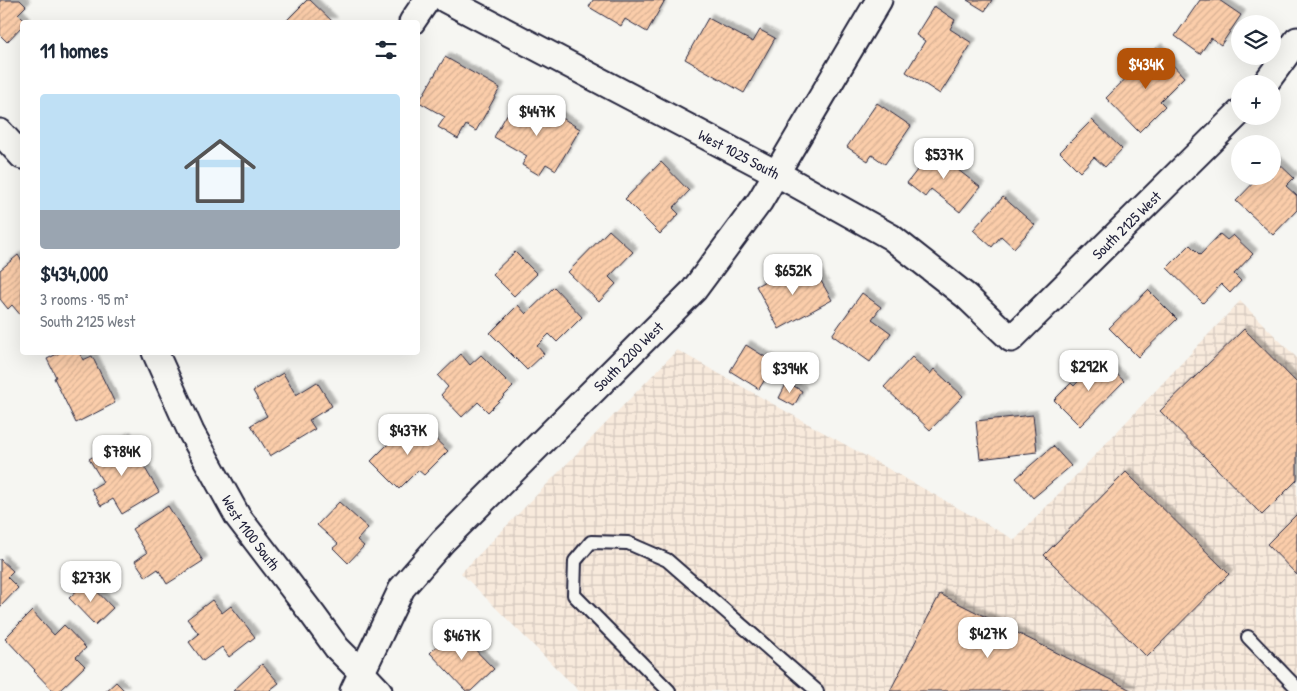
<!DOCTYPE html>
<meta charset="utf-8">
<style>
body{margin:0;font-family:"Patrick Hand",sans-serif;background:#f6f6f7;color:#1f2937;height:100vh;display:flex;flex-direction:column;font-size:19px;white-space:nowrap}
*{box-sizing:border-box;margin:0}
p{font-size:16px;color:#747a83}
.icon{flex:none;width:28px;height:28px;fill:none;stroke:currentColor;stroke-width:2;stroke-linecap:round;stroke-linejoin:round}
.map{position:relative;flex:1;overflow:hidden}
.sheet{position:absolute;left:20px;top:20px;width:400px;height:335px;display:flex;flex-direction:column;background:#fff;border-radius:5px;box-shadow:0 5px 20px #0002}
.sheet>*{flex:none}
.buttons{position:absolute;left:1231px;top:15px;display:grid;gap:10px}
.buttons a{display:grid;place-items:center;width:50px;height:50px;border-radius:50%;background:#fff;box-shadow:0 5px 20px #0002;font-size:25px}
.price{position:absolute;translate:-50% -42px;padding:0 11px;border-radius:10px;background:#fff;color:#222;font-size:16px;line-height:32px;filter:drop-shadow(0 1px 2px #0008)}
.price::after{content:'';position:absolute;left:50%;top:30px;width:15px;height:11px;margin-left:-8px;background:inherit;clip-path:polygon(0 0,100% 0,50% 100%)}
.price.active{background:#b45309;color:#fff}
ul{padding:0;list-style:none}
li{display:grid;align-content:center;gap:10px;height:265px;padding:0 20px}
li+li{border-top:1px solid #e0e1e3}
li span{display:grid;place-items:center;height:155px;border-radius:5px;color:#555}
li>.icon{margin-inline-start:auto}
span .icon{width:90px;height:90px;fill:#fffc;stroke-width:1}
li b{font-size:21px}
h2{display:flex;justify-content:space-between;align-items:center;height:60px;padding:0 20px;font-size:21px}
.map>svg:first-child{display:block}
.industrial{fill:url(#industrial-grid)}
.building{fill:url(#building-hatch);stroke:#22223b;filter:url(#shadow)}
.lines{fill:none;stroke-linecap:round;stroke-linejoin:round}
.lane-casing{stroke:#22223b;stroke-width:16}
.street-casing{stroke:#22223b;stroke-width:29}
.lane{stroke:#f6f6f2;stroke-width:12}
.street{stroke:#f6f6f2;stroke-width:25}
.labels{text-anchor:middle;dominant-baseline:central;stroke-width:5;stroke-linejoin:round;paint-order:stroke}
.street-label{font-size:15px;fill:#22223b;stroke:#f6f6f2}
</style>
<div class="map">
<svg width="1297" height="691" viewBox="0 0 1297 691">
<defs>
<pattern id="industrial-grid" width="8" height="8" patternUnits="userSpaceOnUse" patternTransform="scale(1.25)"><rect width="8" height="8" fill="#f8eadc"/><path d="M0 4h8M4 0v8" fill="none" stroke="#d4c8be"/></pattern>
<pattern id="building-hatch" width="6" height="6" patternUnits="userSpaceOnUse" patternTransform="scale(1.25)"><rect width="6" height="6" fill="#fbcdaa"/><path d="M-1 1l2-2M0 6l6-6M5 7l2-2" fill="none" stroke="#d7b093"/></pattern>
<filter id="shadow"><feDropShadow dx="4.5" dy="-4.5" stdDeviation="1" flood-color="#0004"/></filter>
</defs>
<rect width="100%" height="100%" fill="#f6f6f2"/>
<filter id="ink" filterUnits="userSpaceOnUse"><feTurbulence type="fractalNoise" baseFrequency=".02" numOctaves="2"/><feDisplacementMap in="SourceGraphic" scale="10" xChannelSelector="R" yChannelSelector="G"/><feConvolveMatrix kernelMatrix="1 2 1 2 8 2 1 2 1" color-interpolation-filters="sRGB"/></filter>
<g filter="url(#ink)">
<path class="industrial" d="M1240,301l57,57v333h-718l-118,-118 216,-223 338,190z"/>
<g class="building">
<path d="M0,0h20l6,6 -8,8 8,8h-4v4l-15,16 -7,-7z"/>
<path d="M307,0h3l23,22h-48z"/>
<path d="M593,0h72l-18,32 -22,-13 -4,7 -32,-19z"/>
<path d="M967,0h25l-7,11z"/>
<path d="M1200,0h19l22,15 -20,30 -10,-7 -11,16 -25,-18z"/>
<path d="M934,6l21,14 -5,9 22,14 -32,51 -34,-22 19,-31 -9,-6z"/>
<path d="M708,18l45,24 7,-12 15,8 -31,55 -59,-34z"/>
<path d="M1157,48l27,29 -24,24 5,5 -26,26 -33,-34z"/>
<path d="M445,57l55,31 -24,43 -10,-6 -8,14 -20,-12 7,-10 -26,-15z"/>
<path d="M514,102l31,19 6,-10 29,18 -24,41 -10,-6 -7,11 -17,-10 5,-9 -33,-19z"/>
<path d="M877,103l34,23 -26,38 -13,-9 -4,6 -21,-14z"/>
<path d="M1092,120l30,29 -17,18 -11,-10 -14,15 -20,-20z"/>
<path d="M947,150l11,9 -5,7 27,21 -20,25 -29,-23 -6,8 -18,-14 25,-32 9,7z"/>
<path d="M1275,160l19,18 -8,8 11,10v14l-24,25 -37,-34 24,-25h12v-13z"/>
<path d="M661,162l28,29 -16,17 6,6 -19,20 -35,-35z"/>
<path d="M1003,197l32,28 -21,23 -13,-12 -9,11 -19,-17z"/>
<path d="M609,230l24,22 -24,25 7,7 -17,18 -31,-30z"/>
<path d="M1220,234l7,6 6,-5 20,19 -19,20 7,7 -11,12 -9,-9 -18,19 -36,-35 23,-23 10,10z"/>
<path d="M515,252l22,22 -23,22 -22,-22z"/>
<path d="M18,255l4,6v56l-10,-12 -4,4 -8,-10v-29z"/>
<path d="M796,265l8,16 13,-7 15,26 -53,29 -23,-43z"/>
<path d="M554,287l28,30 -25,25 -8,-8 -12,12 7,8 -17,16 -37,-37 28,-28 8,9z"/>
<path d="M1148,290l29,29 -39,38 -29,-29z"/>
<path d="M862,293l19,14 -9,12 19,14 -21,29 -38,-27z"/>
<path d="M1244,329l53,54v97l-35,35 -102,-104z"/>
<path d="M746,345l29,18 -16,26 -29,-18z"/>
<path d="M61,352h18l4,8 9,-4 23,47 -39,20 -22,-45 2,-1 -9,-18z"/>
<path d="M461,354l9,11 11,-10 32,32 -25,25 -10,-10 -16,15 -21,-22 7,-8 -10,-11z"/>
<path d="M912,357l18,17 4,-5 29,27 -33,34 -46,-43z"/>
<path d="M1100,359l24,22 -44,45 -26,-26 17,-17 3,3z"/>
<path d="M283,373l13,22 21,-13 15,24 -23,14 6,9 -45,27 -19,-31 16,-9 -14,-25z"/>
<path d="M787,382l15,9 -8,15 -15,-8z"/>
<path d="M1033,415l4,37 -57,7 -4,-38z"/>
<path d="M407,425l16,16 7,-7 18,17 -24,24 -6,-5 -19,19 -28,-28z"/>
<path d="M126,436l33,56 -37,22 -9,-15 -12,7 -10,-17 12,-7 -14,-23z"/>
<path d="M1053,446l18,20 -38,32 -17,-20z"/>
<path d="M1126,472l103,102 -82,83 -103,-102z"/>
<path d="M339,502l29,26 -11,12 7,6 -16,17 -15,-15 5,-4 -21,-19z"/>
<path d="M168,506l35,55 -36,23 -9,-15 -12,8 -11,-16 12,-8 -15,-24z"/>
<path d="M1297,514v61l-30,-31z"/>
<path d="M0,559l13,12 -6,6 11,11 -18,19z"/>
<path d="M87,581l26,27 -18,17 -26,-27z"/>
<path d="M940,594l193,97h-243z"/>
<path d="M212,600l10,13 9,-7 24,31 -26,20 -7,-10 -19,14 -14,-19 10,-8 -12,-15z"/>
<path d="M32,611l22,24 10,-10 22,23 -10,9 9,9 -26,25h-6l-19,-20 1,-1 -30,-32z"/>
<path d="M455,629l39,40 -23,22h-5l-36,-38z"/>
<path d="M262,664l17,19 -9,7 1,1h-38z"/>
<path d="M116,682l9,9h-19z"/>
</g>
<g class="lines">
<g class="lane-casing">
<g id="lane">
<path d="M1248,637l49,51"/>
<path d="M669,691l-95,-96 1,-34 16,-19 37,1 39,17 150,131"/>
</g>
</g>
<g class="street-casing">
<g id="street">
<path id="s1" d="M446,0l330,173 115,64 75,59 45,43 229,-227"/>
<path d="M412,22l15,-22"/>
<path d="M1265,84l32,-44"/>
<path d="M0,132l22,24"/>
<path id="s2" d="M155,352l36,80 47,85 75,98 24,33 24,24 18,19"/>
<path id="s3" d="M353,691l49,-103 41,-47 251,-251 66,-89 119,-201"/>
</g>
</g>
<use href="#lane" class="lane"/>
<use href="#street" class="street"/>
</g>
</g>
<g class="labels">
<g class="street-label">
<text stroke="none"><textPath href="#s1" startOffset="331">West 1025 South</textPath></text>
<text stroke="none"><textPath href="#s1" startOffset="824">South 2125 West</textPath></text>
<text stroke="none"><textPath href="#s3" startOffset="438">South 2200 West</textPath></text>
<text stroke="none"><textPath href="#s2" startOffset="205">West 1100 South</textPath></text>
</g>
</g>
</svg>
<div class="buttons">
<a><svg class="icon" aria-label="layers" viewBox="0 0 24 24"><path d="M12 4l9 5-9 5-9-5zM3 14l9 5 9-5"/></svg></a>
<a>+</a>
<a>−</a>
</div>
<b class="price active" style="left:1146px;top:90px">$434K</b>
<b class="price" style="left:537px;top:137px">$447K</b>
<b class="price" style="left:944px;top:180px">$537K</b>
<b class="price" style="left:793px;top:296px">$652K</b>
<b class="price" style="left:1089px;top:392px">$292K</b>
<b class="price" style="left:790px;top:394px">$394K</b>
<b class="price" style="left:408px;top:456px">$437K</b>
<b class="price" style="left:122px;top:477px">$784K</b>
<b class="price" style="left:91px;top:603px">$273K</b>
<b class="price" style="left:988px;top:659px">$427K</b>
<b class="price" style="left:462px;top:661px">$467K</b>
<section class="sheet">
<h2>11 homes<svg class="icon" aria-label="filters" viewBox="0 0 24 24"><path d="M4 7h16M4 17h16"/><circle cx="9" cy="7" r="2"/><circle cx="15" cy="17" r="2"/></svg></h2>
<ul>
<li><span style="background:linear-gradient(#bfe0f5 75%,#9aa5b1 0)"><svg class="icon" aria-label="home" viewBox="0 0 24 24"><path d="M3 11l9-7 9 7M6 9v11h12V9"/></svg></span><div><b>$434,000</b><p>3 rooms · 95 m²</p><p>South 2125 West</p></div></li>
</ul>
</section>
</div>
